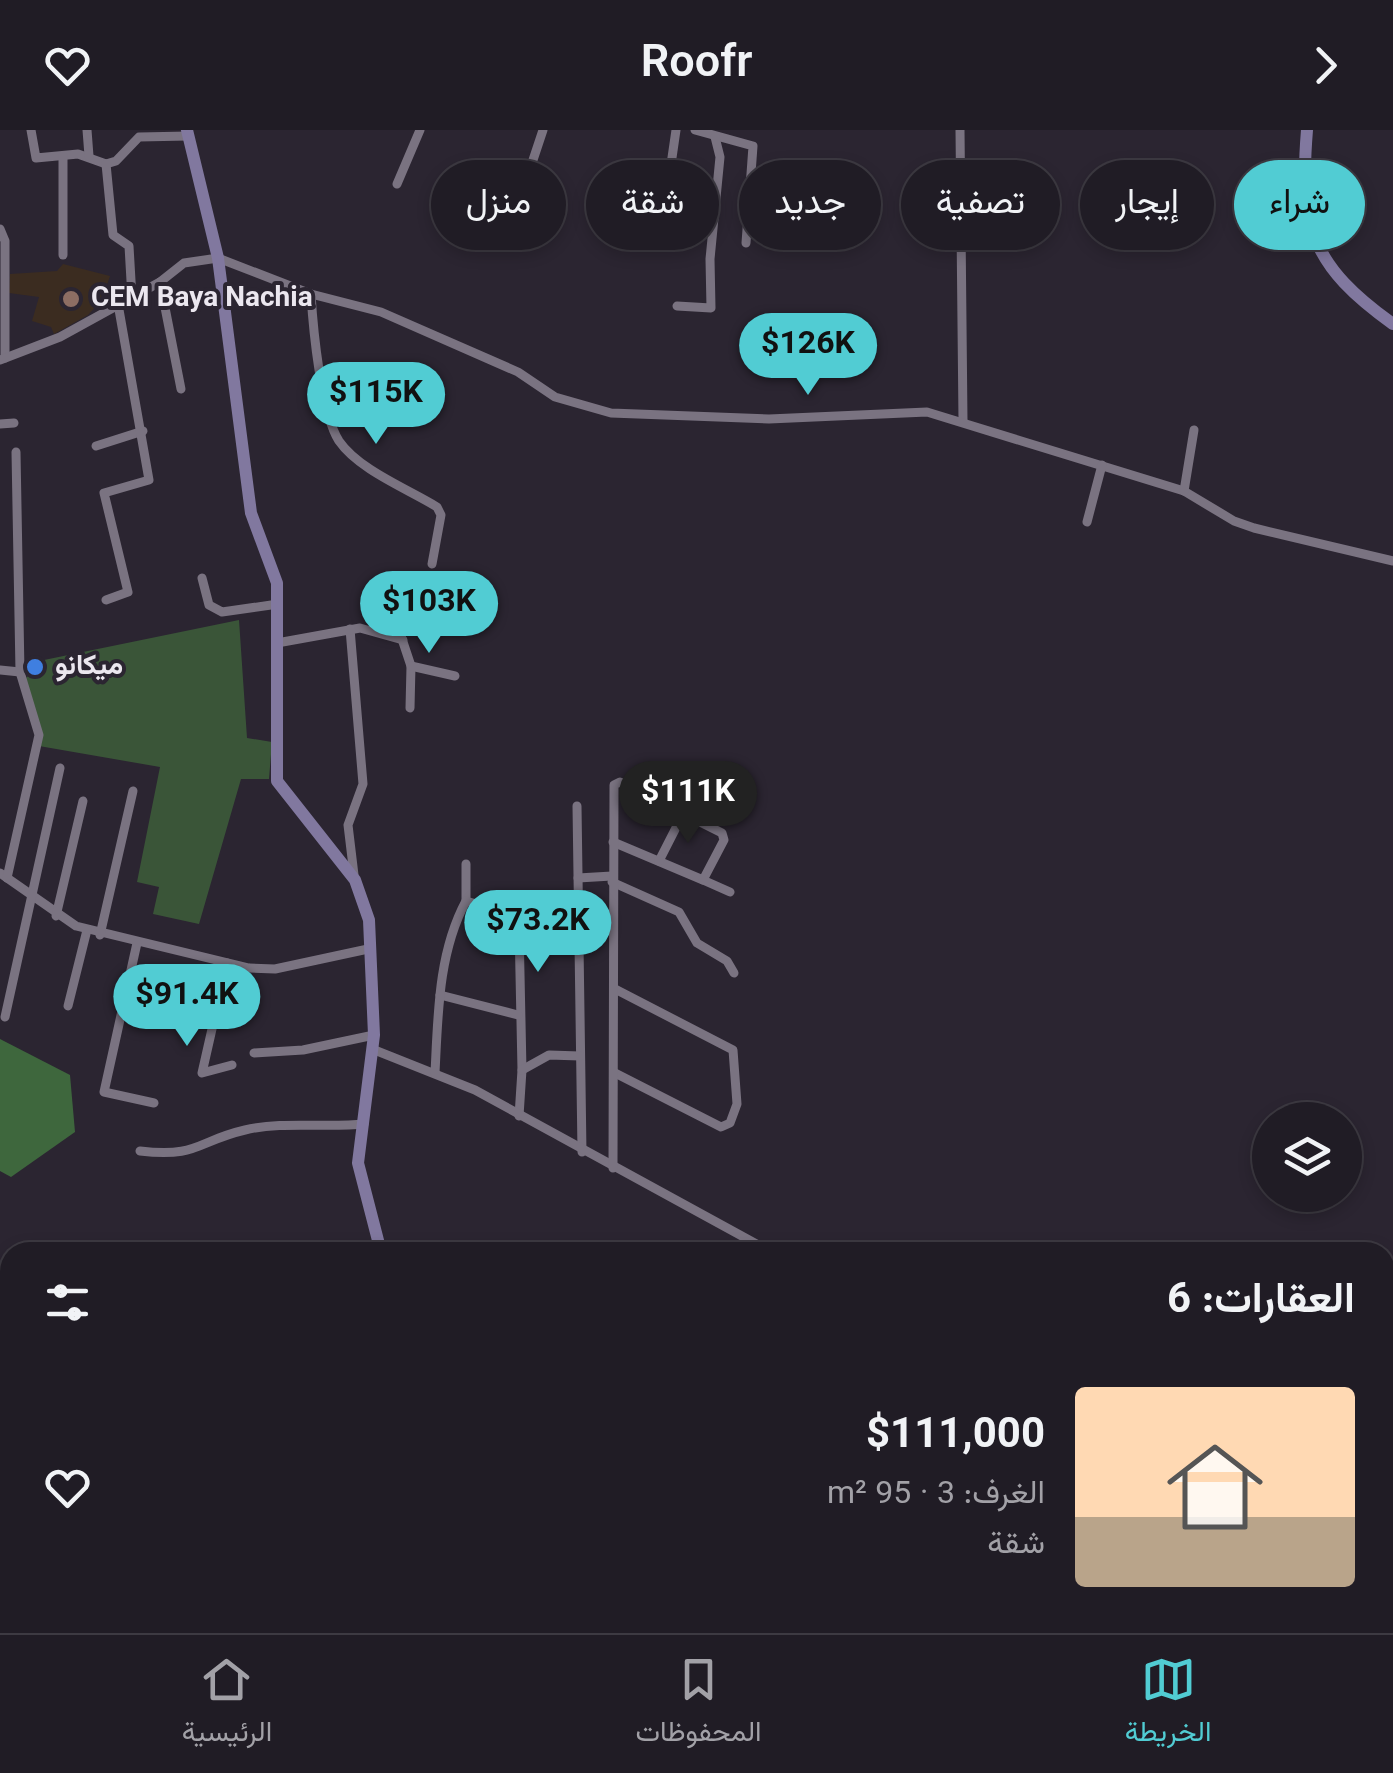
<!DOCTYPE html>
<html lang="ar">
<meta charset="utf-8">
<style>
body{margin:0;font-family:Georgia,Vazirmatn,serif;background:#2d2932;color:#f1f3f6;direction:rtl;height:100vh;display:flex;flex-direction:column;font-size:38px;white-space:nowrap}
*{box-sizing:border-box;margin:0}
p{font-size:32px;color:#a2a1a7}
.icon{flex:none;width:55px;height:55px;fill:none;stroke:currentColor;stroke-width:2;stroke-linecap:round;stroke-linejoin:round}
.map{position:relative;flex:1;overflow:hidden;direction:ltr}
.sheet{position:absolute;left:0px;top:1112px;width:1395px;height:392px;display:flex;flex-direction:column;background:#201c25;border-radius:30px 30px 0 0;box-shadow:0 5px 15px #0003,0 0 0 2px #3d3a42;direction:rtl}
.sheet>*{flex:none}
.guide{position:absolute;left:30px;top:30px;width:1335px;height:90px;direction:rtl;display:flex;gap:20px}
.buttons{position:absolute;left:1252px;top:972px;display:grid;gap:20px}
.buttons a{display:grid;place-items:center;width:110px;height:110px;border-radius:50%;background:#201c25;box-shadow:0 5px 15px #0003,0 0 0 2px #3d3a42;font-size:50px}
.price{position:absolute;translate:-50% -85px;padding:0 22px;border-radius:35px;background:#51ccd3;color:#111;font-size:32px;line-height:65px;filter:drop-shadow(0 2px 5px #0008)}
.price::after{content:'';position:absolute;left:50%;top:60px;width:30px;height:22px;margin-left:-15px;background:inherit;clip-path:polygon(0 0,100% 0,50% 100%)}
.price.active{background:#222;color:#fff}
ul{padding:0;list-style:none}
li{display:flex;align-items:center;gap:30px;height:250px;padding:0 40px}
li+li{border-top:2px solid #3d3a42}
li span{display:grid;place-items:center;flex:none;width:280px;height:200px;border-radius:10px;color:#555}
li>.icon{margin-inline-start:auto}
span .icon{width:120px;height:120px;fill:#fffc;stroke-width:1}
li b{font-size:42px}
h2{display:flex;justify-content:space-between;align-items:center;height:120px;padding:0 40px;font-size:42px}
.pill{padding:0 35px;border-radius:45px;background:#201c25;box-shadow:0 5px 15px #0003,0 0 0 2px #3d3a42;font-size:35px;line-height:90px}
.pill.active{background:#51ccd3;color:#111}
header{display:flex;justify-content:space-between;align-items:center;height:130px;padding:0 40px;background:#201c25;font-size:45px;font-weight:600}
.tab-bar{display:flex;justify-content:space-around;align-items:center;height:140px;border-top:2px solid #3d3a42;background:#201c25;font-size:28px;color:#a2a1a7}
.tab-bar a{display:grid;justify-items:center;gap:5px}
.tab-bar .active{color:#51ccd3}
.map>svg:first-child{display:block}
.education{fill:#3b2c20}
.green{fill:#3a5538}
.forest{fill:#3e673d}
.lines{fill:none;stroke-linecap:round;stroke-linejoin:round}
.street{stroke:#7a7381;stroke-width:9}
.secondary{stroke:#81789f;stroke-width:12}
.education-dot{fill:#8d6e63;stroke:#2b2531;stroke-width:4}
.shop-dot{fill:#3f7fe0;stroke:#2b2531;stroke-width:4}
.labels{text-anchor:middle;dominant-baseline:central;stroke-width:8;stroke-linejoin:round;paint-order:stroke}
.poi-label{font-size:28px;font-weight:bold;fill:#ebe7ef;stroke:#2b2531;text-anchor:start}
</style>
<header><svg class="icon" aria-label="forward" viewBox="0 0 24 24"><path d="M9 5l7 7-7 7"/></svg>Roofr<svg class="icon" aria-label="heart" viewBox="0 0 24 24"><path d="M12 20l-8-8c-3-5 5-10 8-4 3-6 11-1 8 4z"/></svg></header>
<div class="map">
<svg width="1393" height="1503" viewBox="0 0 1393 1503">
<rect width="100%" height="100%" fill="#2b2531"/>
<path class="education" d="M63,134l47,12 -8,24 -14,15 -34,19 -3,-7 -19,-6 7,-24 -30,-4 1,-19 47,-3z"/>
<path class="green" d="M239,490l8,118 25,4 -3,37h-28l-42,145 -46,-10 6,-27 -22,-5 23,-115 -121,-21 -13,-68 18,-18z"/>
<path class="forest" d="M0,909l70,36 5,57 -64,45 -11,-6z"/>
<g class="lines">
<g class="street">
<path d="M31,0l5,28 42,-4 28,10 10,-3 23,-24 49,-1"/>
<path d="M87,0l2,26"/>
<path d="M695,0l58,16 -7,97"/>
<path d="M960,0l3,291"/>
<path d="M63,26v99"/>
<path d="M106,34l7,71 16,11 3,52"/>
<path d="M397,54l23,-54"/>
<path d="M666,69l10,-69"/>
<path d="M0,99l5,12v117"/>
<path d="M508,105l35,-105"/>
<path d="M160,152l21,107"/>
<path d="M311,164c2,34 10,119 28,147 20,29 69,48 98,66l4,8 -9,49"/>
<path d="M677,176l34,2 -1,-49 10,-102 -5,-20"/>
<path d="M0,230l60,-23 100,-55 24,-19 34,-5 93,36 70,18 137,60 37,25 56,16 158,6 158,-7 257,79 50,30 20,7 139,33"/>
<path d="M0,294l14,-1"/>
<path d="M96,316l47,-15"/>
<path d="M1184,361l10,-61"/>
<path d="M1087,392l15,-57"/>
<path d="M202,448l7,27 13,7 56,-8"/>
<path d="M106,470l22,-8 -24,-99 45,-13 -31,-176"/>
<path d="M393,482l18,54 -1,42"/>
<path d="M350,499l13,155 -15,41 6,50"/>
<path d="M277,513l83,-15 43,12"/>
<path d="M411,536l44,10"/>
<path d="M0,540l20,2"/>
<path d="M577,676l5,346"/>
<path d="M613,712l90,38"/>
<path d="M659,731l24,-47"/>
<path d="M466,734v37l41,12 12,13 3,144 -3,46"/>
<path d="M0,743l76,53 173,42 26,1 93,-20"/>
<path d="M7,748l32,-143 -19,-63 -4,-220"/>
<path d="M578,748l34,-2"/>
<path d="M612,752l67,30 18,31 30,18 7,12"/>
<path d="M56,786l27,-115"/>
<path d="M100,805l33,-144"/>
<path d="M137,813l-33,149 50,11"/>
<path d="M227,833l-25,110 30,-8"/>
<path d="M615,859l118,61 4,54 -7,19 -9,4 -106,-54"/>
<path d="M440,865l78,20"/>
<path d="M68,876l19,-76"/>
<path d="M5,887l55,-249"/>
<path d="M372,919l103,41 296,162"/>
<path d="M254,923l49,-3 71,-15"/>
<path d="M522,940l27,-15 31,1"/>
<path d="M435,943c3,-58 3,-120 31,-172"/>
<path d="M140,1021c58,7 57,-10 105,-21 37,-9 81,-2 119,-6"/>
<path d="M613,1038l1,-383 6,-3 102,51 2,7 -21,40 27,12"/>
<path d="M0,1148l10,11"/>
<path d="M0,1205l10,3"/>
<path d="M1,1351l9,-14"/>
<path d="M10,1458l-6,5 6,9"/>
<path d="M30,1495l7,8"/>
<path d="M174,1495l9,8"/>
<path d="M368,1495l11,8"/>
<path d="M216,1503l4,-8"/>
<path d="M532,1503l24,-4 22,4"/>
</g>
<g class="secondary">
<path d="M187,0l31,128 33,255 26,70v198l78,99 14,40 5,115 -16,128 23,89"/>
<path d="M1307,0c-8,97 5,136 86,194"/>
<path d="M434,1503l1,-8"/>
</g>
</g>
<circle class="education-dot" cx="71" cy="169" r="10"/>
<circle class="shop-dot" cx="35" cy="537" r="10"/>
<g class="labels">
<g class="poi-label">
<text x="91" y="169">CEM Baya Nachia</text>
<text x="55" y="537">ميكانو</text>
</g>
</g>
</svg>
<div class="buttons">
<a><svg class="icon" aria-label="layers" viewBox="0 0 24 24"><path d="M12 4l9 5-9 5-9-5zM3 14l9 5 9-5"/></svg></a>
</div>
<b class="price" style="left:808px;top:268px">$126K</b>
<b class="price" style="left:376px;top:317px">$115K</b>
<b class="price" style="left:429px;top:526px">$103K</b>
<b class="price active" style="left:688px;top:716px">$111K</b>
<b class="price" style="left:538px;top:845px">$73.2K</b>
<b class="price" style="left:187px;top:919px">$91.4K</b>
<div class="guide">
<a class="pill active">شراء</a>
<a class="pill">إيجار</a>
<a class="pill">تصفية</a>
<a class="pill">جديد</a>
<a class="pill">شقة</a>
<a class="pill">منزل</a>
</div>
<section class="sheet">
<h2>العقارات: 6<svg class="icon" aria-label="filters" viewBox="0 0 24 24"><path d="M4 7h16M4 17h16"/><circle cx="9" cy="7" r="2"/><circle cx="15" cy="17" r="2"/></svg></h2>
<ul>
<li><span style="background:linear-gradient(#ffd9b3 65%,#b9a48a 0)"><svg class="icon" aria-label="home" viewBox="0 0 24 24"><path d="M3 11l9-7 9 7M6 9v11h12V9"/></svg></span><div><b>$111,000</b><p>الغرف: 3 · 95 m²</p><p>شقة</p></div><svg class="icon" aria-label="heart" viewBox="0 0 24 24"><path d="M12 20l-8-8c-3-5 5-10 8-4 3-6 11-1 8 4z"/></svg></li>
</ul>
</section>
</div>
<nav class="tab-bar">
<a class="active"><svg class="icon" aria-label="map" viewBox="0 0 24 24"><path d="M3 6l6-2 6 2 6-2v14l-6 2-6-2-6 2zM9 4v14M15 6v14"/></svg>الخريطة</a>
<a><svg class="icon" aria-label="saved" viewBox="0 0 24 24"><path d="M7 4h10v16l-5-4-5 4z"/></svg>المحفوظات</a>
<a><svg class="icon" aria-label="home" viewBox="0 0 24 24"><path d="M3 11l9-7 9 7M6 9v11h12V9"/></svg>الرئيسية</a>
</nav>
